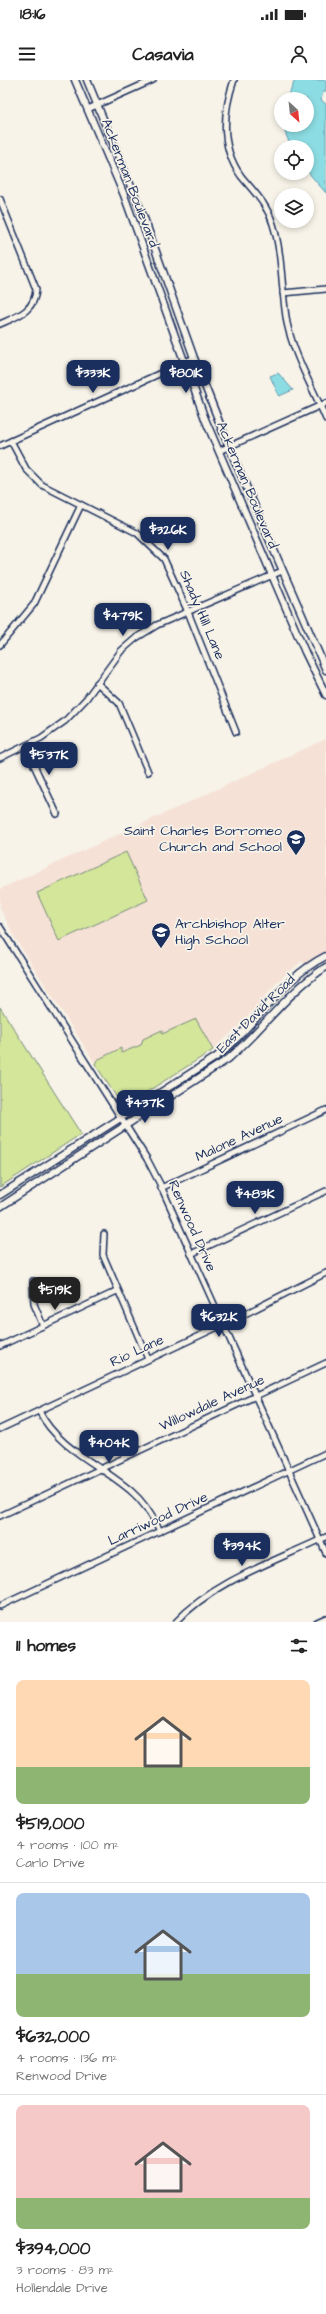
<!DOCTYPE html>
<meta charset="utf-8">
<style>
body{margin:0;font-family:"Architects Daughter",sans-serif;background:#f2f2f2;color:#222;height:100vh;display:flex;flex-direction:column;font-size:15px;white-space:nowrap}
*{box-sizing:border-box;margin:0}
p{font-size:13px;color:#767676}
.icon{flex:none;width:22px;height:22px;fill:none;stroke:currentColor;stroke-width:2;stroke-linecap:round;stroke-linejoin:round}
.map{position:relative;height:1542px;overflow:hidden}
.sheet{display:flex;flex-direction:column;background:#fff;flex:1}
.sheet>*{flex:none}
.needle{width:26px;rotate:153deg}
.tools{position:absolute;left:274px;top:12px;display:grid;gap:8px}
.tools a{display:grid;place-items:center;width:40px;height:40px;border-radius:50%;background:#fff;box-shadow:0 2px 6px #0003;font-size:20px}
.price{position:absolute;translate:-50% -34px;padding:0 9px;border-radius:8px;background:#1b2f5e;color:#fff;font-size:13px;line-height:26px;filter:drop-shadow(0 1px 2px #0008)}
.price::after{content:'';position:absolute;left:50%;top:24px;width:12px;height:9px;margin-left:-6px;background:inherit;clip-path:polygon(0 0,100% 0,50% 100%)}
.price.selected{background:#222;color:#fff}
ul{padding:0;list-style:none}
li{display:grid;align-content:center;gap:8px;height:212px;padding:0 16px}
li+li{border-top:1px solid #e0e0e0}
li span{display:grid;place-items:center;height:124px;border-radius:8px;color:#555}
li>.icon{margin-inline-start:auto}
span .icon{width:72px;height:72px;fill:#fffc;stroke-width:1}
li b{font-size:17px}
h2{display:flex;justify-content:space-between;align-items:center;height:48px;padding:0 16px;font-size:17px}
.status{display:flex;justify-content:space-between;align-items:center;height:28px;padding:0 20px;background:#fff;direction:ltr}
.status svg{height:11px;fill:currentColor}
header{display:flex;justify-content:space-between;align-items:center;height:52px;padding:0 16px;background:#fff;font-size:18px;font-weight:700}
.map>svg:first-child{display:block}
.built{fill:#f6e1d6}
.green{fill:#d3e69a;stroke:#778a7c}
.water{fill:#8cdde3;stroke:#5f97ae}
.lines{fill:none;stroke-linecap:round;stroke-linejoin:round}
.minor-casing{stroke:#1b2f5e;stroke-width:8}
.tertiary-casing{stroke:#1b2f5e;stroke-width:9}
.minor{stroke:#f7f3e8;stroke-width:5}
.tertiary{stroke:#f7f3e8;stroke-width:6}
.labels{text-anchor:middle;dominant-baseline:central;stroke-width:3.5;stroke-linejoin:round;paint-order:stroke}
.street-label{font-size:14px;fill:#1b2f5e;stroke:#f7f3e8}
.poi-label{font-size:14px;fill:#1b2f5e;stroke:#f7f3e8;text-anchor:end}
</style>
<div class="status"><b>18:16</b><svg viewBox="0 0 49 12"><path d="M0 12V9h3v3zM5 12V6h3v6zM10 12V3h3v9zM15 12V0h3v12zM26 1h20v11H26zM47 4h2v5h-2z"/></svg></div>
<header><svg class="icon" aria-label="menu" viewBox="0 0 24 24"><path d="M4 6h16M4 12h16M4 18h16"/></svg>Casavia<svg class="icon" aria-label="person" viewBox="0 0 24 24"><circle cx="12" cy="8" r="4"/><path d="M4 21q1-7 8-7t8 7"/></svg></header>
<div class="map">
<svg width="326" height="1542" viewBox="0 0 326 1542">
<rect width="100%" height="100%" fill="#f7f3e8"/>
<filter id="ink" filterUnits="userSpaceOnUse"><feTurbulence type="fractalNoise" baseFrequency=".025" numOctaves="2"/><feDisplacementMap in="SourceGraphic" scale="8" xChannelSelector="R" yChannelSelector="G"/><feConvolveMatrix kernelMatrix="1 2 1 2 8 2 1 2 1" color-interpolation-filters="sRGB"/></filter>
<g filter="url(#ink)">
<path class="built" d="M326,659v217l-20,12 -4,-7 -24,20 -36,42 -29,27 -90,57 -108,-169 -15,-30v-19z"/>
<g class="green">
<path d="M126,772l22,48 -89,41 -22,-48z"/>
<path d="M0,927l81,127 -81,53z"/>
<path d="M196,939l17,31 -90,57 -28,-43 2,-4 24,-12v5l20,-8 2,-6 19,-9v4z"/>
</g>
<g class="water">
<path d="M295,0h31v12h-3l-2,8 5,4v89l-19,-22v-24h-16l-6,-15v-7h22v-26h-20z"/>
<path d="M278,293l15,17 -14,6 -9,-20z"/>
</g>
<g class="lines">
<g class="minor-casing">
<g id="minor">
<path d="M234,0c-11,32 -14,67 7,96 13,16 26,28 32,48 10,32 8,66 14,99 7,33 26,65 39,96"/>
<path d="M88,29l65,-29"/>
<path d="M0,119l36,90c-1,22 -18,27 -36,35"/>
<path d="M283,213l43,-4"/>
<path d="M11,361l15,28 16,16 95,48 27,26 24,53 48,120"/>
<path d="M0,366l194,-88"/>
<path d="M219,371l107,-48"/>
<path d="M0,565l34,-41 47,-99"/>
<path d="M97,603l22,20 29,69"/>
<path d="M25,666l32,68"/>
<path d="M0,678l41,-20 24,-17 21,-22 35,-48 15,-13 21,-13 125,-54"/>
<path d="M0,847l147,232 13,25 166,369"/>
<path d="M161,1108l165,-78"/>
<path d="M104,1154l-1,21 45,104"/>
<path d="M191,1174l135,-63"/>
<path d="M33,1201l1,23 9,22"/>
<path d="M0,1266l117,-55"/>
<path d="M39,1331c19,38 61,53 92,80 13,11 21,24 29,40"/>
<path d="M0,1349l237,-111 89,-45"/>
<path d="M0,1436l326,-153"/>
<path d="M0,1526l326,-153"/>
<path d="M176,1542c38,-41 100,-61 150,-85"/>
<path d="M317,1542l9,-4"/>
</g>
</g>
<g class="tertiary-casing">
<g id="tertiary">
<path d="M75,0l49,115 81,224 100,233 21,43"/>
<path d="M87,0l57,138 50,140 35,89 97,223"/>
<path d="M0,1115l216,-138c40,-31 64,-78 110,-101"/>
<path d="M0,1127l228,-148c35,-30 59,-67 98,-92"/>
</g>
</g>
<use href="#minor" class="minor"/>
<use href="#tertiary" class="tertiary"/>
</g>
</g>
<defs>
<g id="school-pin" transform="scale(1)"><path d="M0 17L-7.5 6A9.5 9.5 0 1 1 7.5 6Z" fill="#1b2f5e" stroke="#f7f3e8"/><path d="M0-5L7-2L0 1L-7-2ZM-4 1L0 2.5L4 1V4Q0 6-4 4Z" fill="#fff"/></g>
</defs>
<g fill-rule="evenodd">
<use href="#school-pin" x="296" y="759"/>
<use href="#school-pin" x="161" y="852"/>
</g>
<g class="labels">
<g class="street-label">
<text transform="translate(130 103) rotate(69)">Ackerman Boulevard</text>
<text transform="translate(247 405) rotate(67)">Ackerman Boulevard</text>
<text transform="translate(202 535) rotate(67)">Shady Hill Lane</text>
<text transform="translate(256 934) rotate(-45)">East David Road</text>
<text transform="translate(239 1058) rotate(-25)">Malone Avenue</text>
<text transform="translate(192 1146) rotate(66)">Renwood Drive</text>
<text transform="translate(137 1271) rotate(-25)">Rio Lane</text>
<text transform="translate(212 1323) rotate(-25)">Willowdale Avenue</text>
<text transform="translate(158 1439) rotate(-25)">Larriwood Drive</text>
</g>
<g class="poi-label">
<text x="282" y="751">Saint Charles Borromeo<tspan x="282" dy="16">Church and School</tspan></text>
<text x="175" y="844" text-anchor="start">Archbishop Alter<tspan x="175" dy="16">High School</tspan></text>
</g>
</g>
</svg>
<div class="tools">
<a><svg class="needle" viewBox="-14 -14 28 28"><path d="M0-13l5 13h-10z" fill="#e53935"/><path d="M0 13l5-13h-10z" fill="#767676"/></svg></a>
<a><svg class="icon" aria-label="locate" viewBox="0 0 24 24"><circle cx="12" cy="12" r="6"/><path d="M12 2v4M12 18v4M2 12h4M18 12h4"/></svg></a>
<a><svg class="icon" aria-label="layers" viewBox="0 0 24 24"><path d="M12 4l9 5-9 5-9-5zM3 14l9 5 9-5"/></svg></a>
</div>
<b class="price" style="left:93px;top:314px">$333K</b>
<b class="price" style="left:186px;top:314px">$801K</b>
<b class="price" style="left:168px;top:471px">$326K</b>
<b class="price" style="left:123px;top:557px">$479K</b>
<b class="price" style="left:49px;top:696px">$537K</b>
<b class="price" style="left:145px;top:1044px">$437K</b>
<b class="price" style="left:255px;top:1135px">$483K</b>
<b class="price selected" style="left:55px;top:1231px">$519K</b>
<b class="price" style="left:219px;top:1258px">$632K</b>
<b class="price" style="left:109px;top:1384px">$404K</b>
<b class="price" style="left:242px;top:1487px">$394K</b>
</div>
<section class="sheet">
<h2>11 homes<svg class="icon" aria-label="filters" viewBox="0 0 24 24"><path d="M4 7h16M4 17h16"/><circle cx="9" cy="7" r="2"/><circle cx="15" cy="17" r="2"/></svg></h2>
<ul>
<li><span style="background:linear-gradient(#ffd9b3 70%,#8fb573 0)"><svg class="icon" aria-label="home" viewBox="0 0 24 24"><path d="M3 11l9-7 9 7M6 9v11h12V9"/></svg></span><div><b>$519,000</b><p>4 rooms · 100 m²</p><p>Carlo Drive</p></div></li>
<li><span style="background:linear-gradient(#a9c7e8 65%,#8fb573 0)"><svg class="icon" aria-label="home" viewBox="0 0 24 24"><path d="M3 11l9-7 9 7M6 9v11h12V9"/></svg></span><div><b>$632,000</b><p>4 rooms · 136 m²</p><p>Renwood Drive</p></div></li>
<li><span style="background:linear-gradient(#f6c9c9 75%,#8fb573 0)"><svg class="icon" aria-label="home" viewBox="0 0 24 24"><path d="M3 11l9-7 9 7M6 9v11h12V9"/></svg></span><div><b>$394,000</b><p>3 rooms · 83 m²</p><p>Hollendale Drive</p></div></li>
</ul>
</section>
